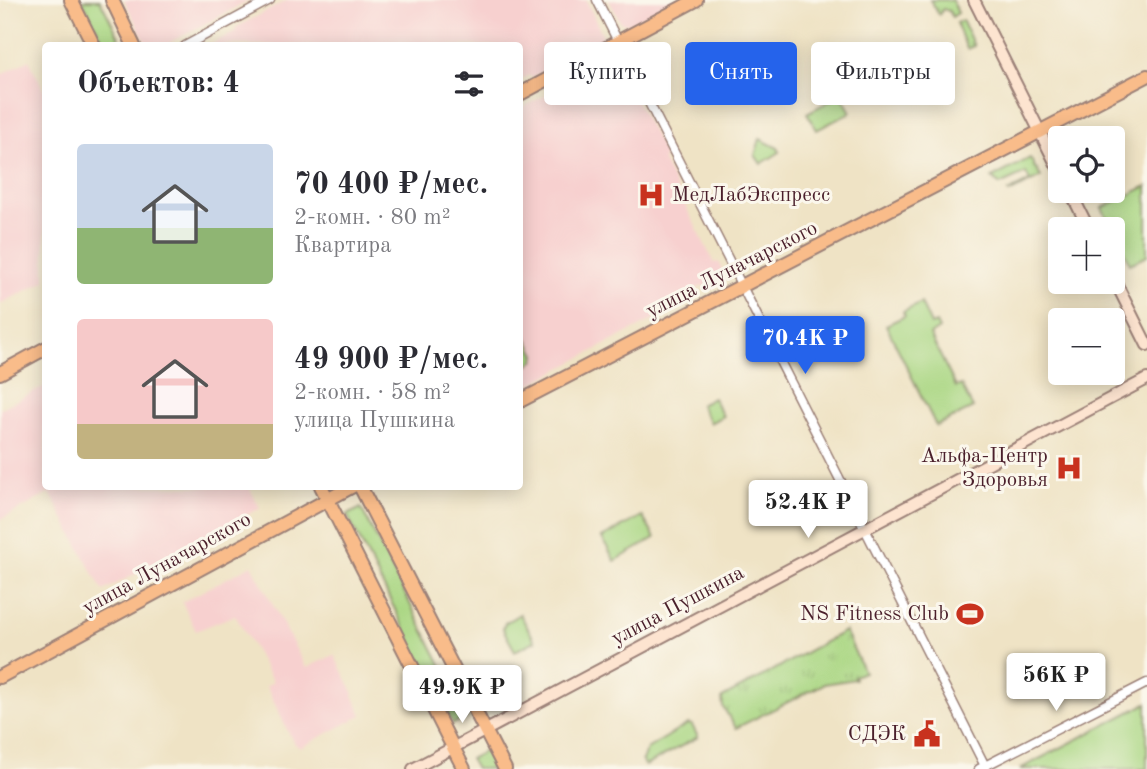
<!DOCTYPE html>
<html lang="ru">
<meta charset="utf-8">
<style>
body{margin:0;font-family:"Old Standard TT",serif;background:#f2f2f3;color:#2b2b33;height:100vh;display:flex;flex-direction:column;font-size:26px;white-space:nowrap}
*{box-sizing:border-box;margin:0}
p{font-size:23px;color:#7c7c81}
.icon{flex:none;width:38px;height:38px;fill:none;stroke:currentColor;stroke-width:2;stroke-linecap:round;stroke-linejoin:round}
.map{position:relative;flex:1;overflow:hidden}
.drawer{position:absolute;left:42px;top:42px;width:481px;height:448px;display:flex;flex-direction:column;background:#fff;border-radius:7px;box-shadow:0 4px 18px #0003}
.drawer>*{flex:none}
.top-card{position:absolute;left:544px;top:42px;width:497px;height:63px;display:flex;gap:14px}
.buttons{position:absolute;left:1048px;top:126px;display:grid;gap:14px}
.buttons a{display:grid;place-items:center;width:77px;height:77px;border-radius:7px;background:#fff;box-shadow:0 4px 18px #0003;font-size:35px}
.price{position:absolute;translate:-50% -60px;padding:0 16px;border-radius:7px;background:#fff;color:#222;font-size:23px;line-height:46px;filter:drop-shadow(0 2px 4px #0008)}
.price::after{content:'';position:absolute;left:50%;top:42px;width:21px;height:16px;margin-left:-10px;background:inherit;clip-path:polygon(0 0,100% 0,50% 100%)}
.price.current{background:#2563eb;color:#fff}
ul{padding:0;list-style:none}
li{display:flex;align-items:center;gap:21px;height:175px;padding:0 35px}
li span{display:grid;place-items:center;flex:none;width:196px;height:140px;border-radius:7px;color:#555}
li>.icon{margin-inline-start:auto}
span .icon{width:84px;height:84px;fill:#fffc;stroke-width:1}
li b{font-size:30px}
h2{display:flex;justify-content:space-between;align-items:center;height:84px;padding:0 35px;font-size:30px}
.chip{padding:0 24px;border-radius:7px;background:#fff;box-shadow:0 4px 18px #0003;font-size:24px;line-height:63px}
.chip.current{background:#2563eb;color:#fff}
.map>svg:first-child{display:block}
.built{fill:#f7d0cf}
.grass{fill:url(#grass-tufts);stroke:#7a7b58;stroke-width:2}
.park{fill:#abd784;stroke:#7a7b58;stroke-width:2}
.lines{fill:none;stroke-linecap:round;stroke-linejoin:round}
.street-casing{stroke:#9c8178;stroke-width:11}
.secondary-casing{stroke:#9c8178;stroke-width:14}
.primary-casing{stroke:#9c8178;stroke-width:16}
.street{stroke:#fff;stroke-width:8}
.secondary{stroke:#fde4d0;stroke-width:10}
.primary{stroke:#f9bc8a;stroke-width:12}
.labels{text-anchor:middle;dominant-baseline:central;stroke-width:6;stroke-linejoin:round;paint-order:stroke}
.poi-label{font-size:21px;fill:#4a1f2b;stroke:#fbf7ec;text-anchor:end}
.street-label{font-size:21px;fill:#4a1f2b;stroke:#fbf7ec}
</style>
<div class="map">
<svg width="1147" height="769" viewBox="0 0 1147 769">
<defs>
<pattern id="grass-tufts" width="24" height="20" patternUnits="userSpaceOnUse" patternTransform="scale(1.75)"><rect width="24" height="20" fill="#abd784"/><path d="M3 7l-1-3M5 7V3M7 7l1-3M15 17l-1-3M17 17v-4M19 17l1-3" fill="none" stroke="#95b872"/></pattern>
</defs>
<rect width="100%" height="100%" fill="#fbf7ec"/>
<filter id="ink" filterUnits="userSpaceOnUse"><feTurbulence type="fractalNoise" baseFrequency=".0143" numOctaves="2"/><feDisplacementMap in="SourceGraphic" scale="14" xChannelSelector="R" yChannelSelector="G"/><feConvolveMatrix kernelMatrix="1 2 1 2 8 2 1 2 1" color-interpolation-filters="sRGB"/></filter>
<filter id="wash" filterUnits="userSpaceOnUse"><feTurbulence type="fractalNoise" baseFrequency=".00686" numOctaves="4" result="noise"/><feDisplacementMap in="SourceGraphic" scale="28" xChannelSelector="R" yChannelSelector="G"/><feGaussianBlur stdDeviation="1.57" result="paint"/><feColorMatrix in="noise" values="0 0 0 0 0 0 0 0 0 0 0 0 0 0 0 0 0 1.4 0 .05"/><feComposite in="paint" operator="in"/></filter>
<g filter="url(#wash)">
<rect width="100%" height="100%" fill="#efe3c5"/>
<g class="built">
<path d="M124,0h126l-87,46 -16,-1z"/>
<path d="M288,0h298l17,36 -4,6 -7,3 -2,-2 -25,13 2,3 -5,2 -3,-2 -15,8 1,3 -13,8 -3,-3 -9,5v-34l-310,-1 26,-14 -1,-3z"/>
<path d="M609,0h68l-48,24 -8,-1z"/>
<path d="M613,56l51,98 -1,7 51,102 5,-1 7,17 -15,10 -7,-4 -13,6v5l-5,-2 -28,14 -2,10 -136,72v-281l78,-42 1,-4z"/>
<path d="M29,60l16,32v189l-45,23v-229z"/>
<path d="M45,386l1,100 203,1 11,21 -157,83 -53,-98 -50,27v-111z"/>
<path d="M252,565l54,103 28,-13 20,39 -1,1 9,20 -62,33 -7,-6 -27,-56 7,-4 -38,-67 -39,16 -14,-29z"/>
</g>
<g class="grass">
<path d="M930,0h22l6,13 -6,4 -3,-6 -6,-2 -4,6z"/>
<path d="M962,20l12,26 -7,3 -11,-26z"/>
<path d="M1030,158l11,19 -32,16 -1,-1 22,-11 -4,-8 -26,12 -8,-7z"/>
<path d="M845,631l19,41 -10,4 1,3 -31,5 -88,44 -13,-21 -1,-9z"/>
</g>
<g class="park">
<path d="M82,0h18l23,45h-18z"/>
<path d="M841,95l10,17 -34,18 -10,-17z"/>
<path d="M760,139l18,9 2,4 -19,12 -6,-9z"/>
<path d="M1147,186v70l-17,8 -28,-56z"/>
<path d="M921,303l10,22 5,-2 3,6 -9,6 26,52 5,-2 12,23 -37,18 -50,-101 19,-9 -2,-4z"/>
<path d="M520,324l16,31 -1,5 -6,5 -6,-1 -3,-6z"/>
<path d="M713,398l10,18 -13,7 -10,-18z"/>
<path d="M361,508l107,209 -15,7 -106,-209z"/>
<path d="M642,516l13,22 -40,23 -13,-23z"/>
<path d="M520,614l15,27 -20,10 -12,-22 2,-6z"/>
<path d="M1147,703v66h-127z"/>
<path d="M688,724l4,1 6,12 -53,29 -3,-6 5,-11z"/>
<path d="M485,751l9,18h-18l-6,-10z"/>
</g>
</g>
<g filter="url(#ink)">
<g class="lines">
<g class="street-casing">
<g id="street">
<path d="M597,0l388,766"/>
<path d="M185,46l85,-46"/>
<path d="M979,769l168,-86"/>
</g>
</g>
<g class="secondary-casing">
<g id="secondary">
<path d="M974,0l86,172"/>
<path d="M1070,191l19,38"/>
<path d="M1113,277l34,68"/>
<path d="M413,769l734,-390"/>
</g>
</g>
<g class="primary-casing">
<g id="primary">
<path d="M71,0l23,46"/>
<path d="M112,0l22,46"/>
<path d="M520,94l176,-94"/>
<path d="M0,373l46,-25"/>
<path d="M520,401l627,-325"/>
<path d="M321,486l143,283"/>
<path d="M360,486l145,283"/>
<path d="M0,677l353,-191"/>
</g>
</g>
<use href="#street" class="street"/>
<use href="#secondary" class="secondary"/>
<use href="#primary" class="primary"/>
</g>
</g>
<defs>
<g id="hospital-bare" transform="scale(2.1)"><path d="M-5-5h3v3.5h4V-5h3V5h-3V1.5h-4V5h-3Z" fill="#c8321e" stroke="#fbf7ec" stroke-width="2.5" paint-order="stroke"/></g>
<g id="stadium-bare" transform="scale(2.1)"><path d="M0-5a6.5 5 0 1 0 0 10a6.5 5 0 1 0 0-10ZM-3.5-1.8h7v3.6h-7Z" fill="#c8321e" stroke="#fbf7ec" stroke-width="2.5" paint-order="stroke"/></g>
<g id="civic-bare" transform="scale(2.1)"><path d="M-.6-6.5H3V-4.5H.6V-3L4-1V1h2V6H-6V1h2V-1L-.6-3ZM-1.2 2.5V6h2.4V2.5Z" fill="#c8321e" stroke="#fbf7ec" stroke-width="2.5" paint-order="stroke"/></g>
</defs>
<g fill-rule="evenodd">
<use href="#hospital-bare" x="651" y="195"/>
<use href="#hospital-bare" x="1069" y="468"/>
<use href="#stadium-bare" x="970" y="614"/>
<use href="#civic-bare" x="927" y="734"/>
</g>
<g class="labels">
<g class="poi-label">
<text x="672" y="195" text-anchor="start">МедЛабЭкспресс</text>
<text x="1048" y="456">Альфа-Центр<tspan x="1048" dy="24">Здоровья</tspan></text>
<text x="949" y="614">NS Fitness Club</text>
<text x="906" y="734">СДЭК</text>
</g>
<g class="street-label">
<text transform="translate(732 270) rotate(-27)">улица Луначарского</text>
<text transform="translate(167 564) rotate(-29)">улица Луначарского</text>
<text transform="translate(678 606) rotate(-28)">улица Пушкина</text>
</g>
</g>
</svg>
<div class="buttons">
<a><svg class="icon" aria-label="locate" viewBox="0 0 24 24"><circle cx="12" cy="12" r="6"/><path d="M12 2v4M12 18v4M2 12h4M18 12h4"/></svg></a>
<a>+</a>
<a>−</a>
</div>
<b class="price current" style="left:805px;top:376px">70.4K ₽</b>
<b class="price" style="left:808px;top:540px">52.4K ₽</b>
<b class="price" style="left:1056px;top:713px">56K ₽</b>
<b class="price" style="left:462px;top:725px">49.9K ₽</b>
<div class="top-card">
<a class="chip">Купить</a>
<a class="chip current">Снять</a>
<a class="chip">Фильтры</a>
</div>
<section class="drawer">
<h2>Объектов: 4<svg class="icon" aria-label="filters" viewBox="0 0 24 24"><path d="M4 7h16M4 17h16"/><circle cx="9" cy="7" r="2"/><circle cx="15" cy="17" r="2"/></svg></h2>
<ul>
<li><span style="background:linear-gradient(#c9d6e8 60%,#8fb573 0)"><svg class="icon" aria-label="home" viewBox="0 0 24 24"><path d="M3 11l9-7 9 7M6 9v11h12V9"/></svg></span><div><b>70 400 ₽/мес.</b><p>2-комн. · 80 m²</p><p>Квартира</p></div></li>
<li><span style="background:linear-gradient(#f6c9c9 75%,#c2b280 0)"><svg class="icon" aria-label="home" viewBox="0 0 24 24"><path d="M3 11l9-7 9 7M6 9v11h12V9"/></svg></span><div><b>49 900 ₽/мес.</b><p>2-комн. · 58 m²</p><p>улица Пушкина</p></div></li>
</ul>
</section>
</div>
